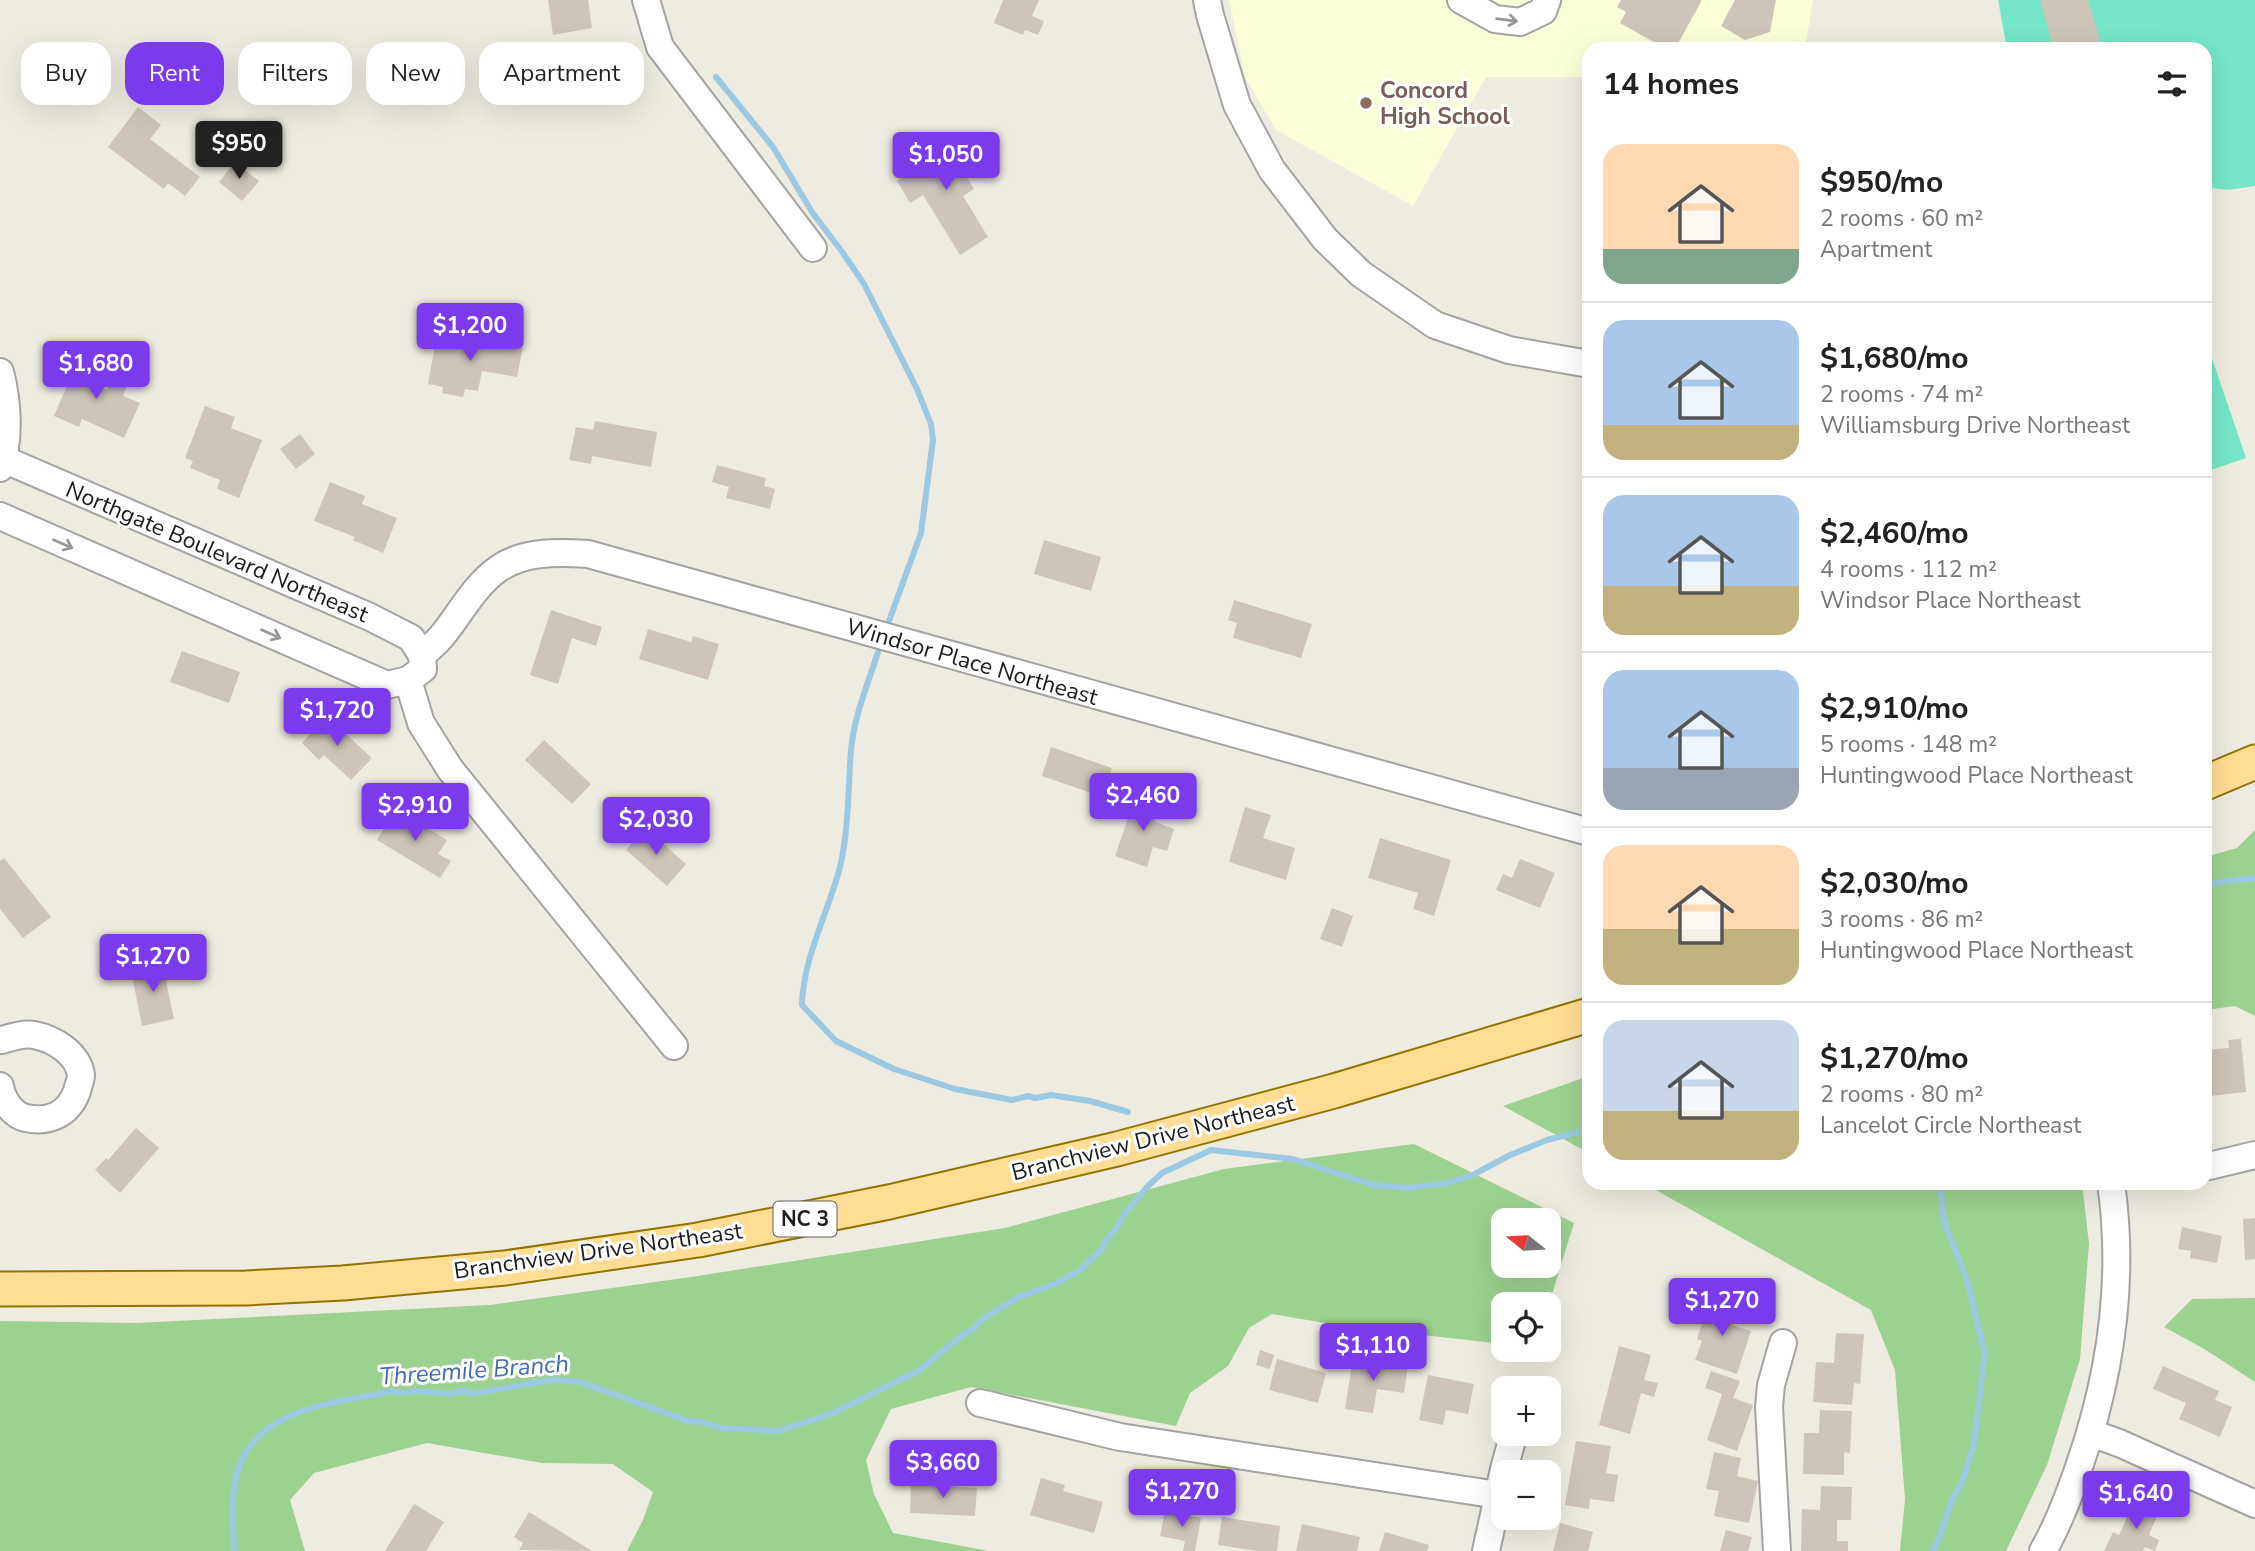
<!DOCTYPE html>
<meta charset="utf-8">
<style>
body{margin:0;font-family:"Nunito Sans",sans-serif;background:#f2f2f2;color:#222;height:100vh;display:flex;flex-direction:column;font-size:26px;white-space:nowrap}
*{box-sizing:border-box;margin:0}
p{font-size:23px;color:#767676}
.icon{flex:none;width:38px;height:38px;fill:none;stroke:currentColor;stroke-width:2;stroke-linecap:round;stroke-linejoin:round}
.map{position:relative;flex:1;overflow:hidden}
.sheet{position:absolute;left:1582px;top:42px;width:630px;height:1148px;display:flex;flex-direction:column;background:#fff;border-radius:21px;box-shadow:0 7px 28px #0002}
.sheet>*{flex:none}
.banner{position:absolute;left:21px;top:42px;width:665px;height:63px;display:flex;gap:14px}
.needle{width:46px;rotate:288deg}
.fabs{position:absolute;left:1491px;top:1208px;display:grid;gap:14px}
.fabs a{display:grid;place-items:center;width:70px;height:70px;border-radius:14px;background:#fff;box-shadow:0 7px 28px #0002;font-size:35px}
.price{position:absolute;translate:-50% -60px;padding:0 16px;border-radius:7px;background:#7c3aed;color:#fff;font-size:23px;line-height:46px;filter:drop-shadow(0 2px 4px #0008)}
.price::after{content:'';position:absolute;left:50%;top:42px;width:21px;height:16px;margin-left:-10px;background:inherit;clip-path:polygon(0 0,100% 0,50% 100%)}
.price.active{background:#222;color:#fff}
ul{padding:0;list-style:none}
li{display:flex;align-items:center;gap:21px;height:175px;padding:0 21px}
li+li{border-top:2px solid #e0e0e0}
li span{display:grid;place-items:center;flex:none;width:196px;height:140px;border-radius:21px;color:#555}
li>.icon{margin-inline-start:auto}
span .icon{width:84px;height:84px;fill:#fffc;stroke-width:1}
li b{font-size:30px}
h2{display:flex;justify-content:space-between;align-items:center;height:84px;padding:0 21px;font-size:30px}
.tag{padding:0 24px;border-radius:21px;background:#fff;box-shadow:0 7px 28px #0002;font-size:24px;line-height:63px}
.tag.active{background:#7c3aed;color:#fff}
.map>svg:first-child{display:block}
.education{fill:#fbffd8}
.forest{fill:#9cd290;fill-rule:evenodd}
.pitch{fill:#75e6c7}
.lines{fill:none;stroke-linecap:round;stroke-linejoin:round}
.stream{stroke:#9bc9e1;stroke-width:6}
.building{fill:#cec5b9}
.minor-casing{stroke:#a3a3a3;stroke-width:30}
.major-casing{stroke:#937300;stroke-width:37}
.minor{stroke:#fff;stroke-width:26}
.major{stroke:#ffdd94;stroke-width:33}
.oneway{stroke:#999}
.education-dot{fill:#8d6e63;stroke:#fff;stroke-width:2.5}
.labels{text-anchor:middle;dominant-baseline:central;stroke-width:6;stroke-linejoin:round;paint-order:stroke}
.shield{fill:#fff;stroke:#606060;stroke-width:2}
.shield-label{font-size:21px;font-weight:bold;fill:#1c1c1c}
.education-label{font-size:23px;font-weight:bold;fill:#785e54;stroke:#fff;text-anchor:start}
.street-label{font-size:23px;fill:#1c1c1c;stroke:#fff}
.water-label{font-size:24px;font-style:italic;fill:#406db3;stroke:#fff}
</style>
<div class="map">
<svg width="2255" height="1551" viewBox="0 0 2255 1551">
<rect width="100%" height="100%" fill="#eeebe0"/>
<path class="education" d="M1229,0h584l-8,49h-216v28h-103l-73,129 -137,-76 -31,-53z"/>
<g class="forest">
<path d="M2255,830v186l-20,-10 -30,4v-153l32,-9z"/>
<path d="M1589,1076v77l-86,-47z"/>
<path d="M1414,1144l160,79 -25,81h-46v40l-161,-18 -70,-12 -23,14 -21,38 -38,27 -14,33 -205,-39 -80,22 -25,51 8,34 19,39 96,18h-362l16,-31 10,-28 -40,-28 -71,-1 -115,-20 -113,30 -24,27 15,51h-305v-230l136,2 354,-18 201,-28 314,-49 219,-59zM1503,1220h46v45h-46z"/>
<path d="M1643,1183h439l7,61 -9,115 -33,106 -41,86h-106l5,-52 -10,-129 -24,-60z"/>
<path d="M2255,1298v84l-49,-32 -42,-23 28,-28z"/>
</g>
<g class="pitch">
<path d="M1998,0h257v186l-28,4 -22,-3v-138h-198z"/>
<path d="M2205,338l41,120 -41,14z"/>
</g>
<g class="lines">
<g class="stream">
<path d="M716,77l57,70 39,65 31,41 21,31 53,105 14,35 2,16 -12,93 -32,88"/>
<path d="M878,652c-10,32 -24,64 -27,98 -3,39 -2,78 -11,117 -12,46 -37,91 -38,138l34,36 58,28 61,20 57,11 16,-4 7,2 16,-3 39,6 38,11"/>
<path d="M2205,886l15,-4 35,-4"/>
<path d="M234,1551c-1,-26 -4,-56 4,-81 20,-64 100,-67 155,-79l7,2 16,-2 33,3 16,-3 6,3 80,-14 29,2 108,39 14,1 19,6 57,3 53,-17 87,-43 46,-37 9,-5 11,-11 35,-21 38,-14 23,-13 23,-22 2,-7 11,-12 9,-16 22,-26 15,-14 49,-23 82,9 80,26 34,3 40,-5 26,-8 35,-19 39,-16 42,-11"/>
<path d="M1933,1551l6,-13 14,-41 8,-12 13,-41 11,-94 -2,-3 -16,-67 -23,-58 -4,-39"/>
</g>
</g>
<g class="building">
<path d="M548,0h40l4,28 -39,7z"/>
<path d="M1003,0h36l-7,16 12,5 -6,14 -13,-5 -2,5 -29,-12z"/>
<path d="M1621,0h81l-27,49h-9l-46,-26 6,-11 -9,-5z"/>
<path d="M1735,0h41l-6,32 -25,8 -24,-14z"/>
<path d="M2040,0h48l15,49h-49z"/>
<path d="M600,50l3,46 -41,3 -3,-46z"/>
<path d="M138,107l23,18 -11,14 50,38 -15,19 -17,-13 -4,6 -56,-42z"/>
<path d="M936,132l9,14 10,-5 11,17 -8,6 16,25 -11,7 25,41 -28,18 -37,-60 -13,8 -13,-22 34,-22 -11,-17z"/>
<path d="M235,162l24,19 -17,20 -23,-19z"/>
<path d="M437,334l86,13 -6,30 -35,-6 -4,20 -13,-2 -2,8 -21,-4 1,-6 -15,-3z"/>
<path d="M80,356l25,11 -8,19 10,4 4,-10 16,6 -4,10 17,7 -16,35 -42,-19 -3,8 -25,-11z"/>
<path d="M205,406l30,11 -4,11 31,12 -23,58 -22,-9 3,-9 -30,-12 3,-7 -8,-3z"/>
<path d="M595,421l62,11 -6,35 -59,-11 -1,8 -22,-4 7,-33 17,3z"/>
<path d="M300,434l15,20 -19,15 -16,-20z"/>
<path d="M717,465l49,13 -2,8 11,3 -5,20 -44,-11 3,-11 -17,-5z"/>
<path d="M330,482l35,14 -3,8 35,14 -14,35 -30,-13 2,-3 -41,-16z"/>
<path d="M1044,540l57,17 -10,34 -57,-17z"/>
<path d="M1234,600l78,24 -11,34 -68,-20 4,-15 -9,-3z"/>
<path d="M551,610l51,17 -6,19 -24,-8 -14,46 -28,-9z"/>
<path d="M648,629l43,13 2,-6 26,8 -11,36 -69,-21z"/>
<path d="M182,651l58,21 -11,31 -59,-21z"/>
<path d="M326,716l46,42 -21,22 -27,-25 -5,5 -17,-17z"/>
<path d="M544,740l47,44 -19,20 -47,-44z"/>
<path d="M1051,747l61,21 -9,29 -61,-21z"/>
<path d="M1136,795l25,8 -6,19 19,7 -7,22 -14,-4 -6,20 -32,-11z"/>
<path d="M1245,807l26,8 -8,23 32,10 -9,32 -57,-18z"/>
<path d="M396,809l51,31 -9,14 13,7 -11,17 -63,-38z"/>
<path d="M645,828l41,36 -19,22 -41,-36z"/>
<path d="M1380,838l71,22 -17,56 -21,-7 5,-16 -50,-15z"/>
<path d="M4,858l47,59 -28,21 -23,-29v-48z"/>
<path d="M1520,859l35,14 -15,35 -44,-18 7,-16 9,4z"/>
<path d="M1332,908l21,8 -11,31 -22,-8z"/>
<path d="M162,962l12,57 -32,7 -9,-46 5,-1 -3,-12z"/>
<path d="M2241,1039l5,53 -36,4 -5,-46 24,-2 -1,-8z"/>
<path d="M136,1128l23,20 -39,45 -25,-23 11,-12 2,2z"/>
<path d="M2255,1218v41l-10,1 -2,-41z"/>
<path d="M2182,1227l40,9 -5,27 -27,-5 1,-7 -13,-2z"/>
<path d="M1711,1298l26,8 -6,19 20,6 -14,43 -42,-14 7,-19 -5,-2z"/>
<path d="M1836,1333l28,1 -4,50 -6,-1 -2,22 -39,-3 3,-40 18,1z"/>
<path d="M1619,1346l32,9 -7,25 14,3 -4,14 -13,-4 -11,41 -31,-9z"/>
<path d="M1260,1350l14,5 -4,14 -14,-4z"/>
<path d="M1353,1358l55,8 -4,27 -27,-4 -4,24 -28,-4z"/>
<path d="M1277,1359l49,14 -8,30 -49,-13z"/>
<path d="M2163,1366l56,25 -4,9 17,7 -12,30 -41,-18 7,-16 -33,-14z"/>
<path d="M1711,1371l29,10 -7,17 20,7 -16,46 -30,-11 15,-46 -17,-6z"/>
<path d="M1428,1375l46,9 -6,30 -22,-4 -3,15 -24,-5z"/>
<path d="M1820,1410l32,1 -2,42 -6,-1v23l-41,-1 1,-41h15z"/>
<path d="M1576,1441l35,5 -5,27 12,2 -4,27 -24,-3 -1,10 -24,-4z"/>
<path d="M1714,1452l27,6 -4,18 21,5 -9,42 -35,-7 5,-25 -13,-2z"/>
<path d="M1041,1478l24,7 -2,6 40,11 -9,31 -64,-18z"/>
<path d="M911,1484l66,4 -2,28 -65,-3z"/>
<path d="M1821,1486l31,1 -1,33h-14v21h11v10h-47l1,-42 18,1z"/>
<path d="M2135,1500l24,11 -10,24 10,5 -4,11 -10,-4 -2,4h-39l9,-19 6,3z"/>
<path d="M414,1504l30,18 -18,29h-41z"/>
<path d="M1165,1511l36,7 -6,33h-12l2,-10 -25,-5z"/>
<path d="M529,1512l63,39 -73,-1 4,-7 -9,-6z"/>
<path d="M1222,1517l58,9 -3,25h-19l-40,-6z"/>
<path d="M1560,1523l33,9 -5,19h-35z"/>
<path d="M1302,1524l58,13 -3,14h-61z"/>
<path d="M1726,1530l26,7 -4,14h-28z"/>
<path d="M1385,1532l44,13 -2,6h-48z"/>
</g>
<g class="lines">
<g class="minor-casing">
<g id="minor">
<path d="M646,0l14,47 153,201"/>
<path d="M1207,0l3,15 27,90 35,65 53,69 36,35 74,51 74,25 80,14"/>
<path d="M1461,0l34,19 25,3 23,-11 4,-11"/>
<path d="M0,372c8,30 10,67 0,96"/>
<path d="M3,459l367,158 41,21 11,17"/>
<path d="M0,516l387,169 21,-5 15,-11 -1,-14c7,-6 14,-12 20,-19 18,-22 32,-50 56,-67 25,-18 60,-17 90,-15l1001,278"/>
<path d="M408,680l13,43 29,46 224,277"/>
<path d="M0,1086c2,13 12,29 26,32 23,5 43,-4 51,-27 1,-5 4,-11 4,-16 -3,-21 -26,-36 -47,-40 -10,-2 -22,2 -32,5"/>
<path d="M2205,1167l50,-12"/>
<path d="M980,1403l140,34 378,58"/>
<path d="M2091,1433l28,10 136,61"/>
<path d="M1486,1551l18,-82 10,-36"/>
<path d="M1777,1551l-8,-144 2,-22 12,-42"/>
<path d="M2043,1551c15,-26 26,-55 36,-84 32,-92 46,-186 32,-284"/>
</g>
</g>
<g class="major-casing">
<g id="major">
<path d="M2205,783l50,-21"/>
<path d="M0,1289l246,-1 97,-5 162,-15 193,-28 191,-38 228,-53 217,-58 255,-76"/>
</g>
</g>
<use href="#minor" class="minor"/>
<use href="#major" class="major"/>
</g>
<defs><path id="oneway-shaft" d="M-6 0H5M1.5-3L5.5 0L1.5 3" fill="none" stroke-width="1.6" stroke-linecap="round" stroke-linejoin="round" transform="scale(1.75)"/></defs>
<g class="oneway">
<use href="#oneway-shaft" transform="translate(1507 20) rotate(7)"/>
<use href="#oneway-shaft" transform="translate(63 544) rotate(24)"/>
<use href="#oneway-shaft" transform="translate(271 634) rotate(24)"/>
</g>
<circle class="education-dot" cx="1366" cy="103" r="7"/>
<g class="labels">
<rect class="shield" x="773.5" y="1201.5" width="63" height="35" rx="5"/>
<g class="shield-label">
<text x="805" y="1219">NC 3</text>
</g>
<g class="education-label">
<text x="1380" y="90">Concord<tspan x="1380" dy="26">High School</tspan></text>
</g>
<g class="street-label">
<text transform="translate(217 552) rotate(23)">Northgate Boulevard Northeast</text>
<text transform="translate(972 662) rotate(16)">Windsor Place Northeast</text>
<text transform="translate(1153 1138) rotate(-14)">Branchview Drive Northeast</text>
<text transform="translate(598 1251) rotate(-8)">Branchview Drive Northeast</text>
</g>
<g class="water-label">
<text transform="translate(474 1370) rotate(-4)">Threemile Branch</text>
</g>
</g>
</svg>
<div class="fabs">
<a><svg class="needle" viewBox="-14 -14 28 28"><path d="M0-13l5 13h-10z" fill="#e53935"/><path d="M0 13l5-13h-10z" fill="#767676"/></svg></a>
<a><svg class="icon" aria-label="locate" viewBox="0 0 24 24"><circle cx="12" cy="12" r="6"/><path d="M12 2v4M12 18v4M2 12h4M18 12h4"/></svg></a>
<a>+</a>
<a>−</a>
</div>
<b class="price active" style="left:239px;top:181px">$950</b>
<b class="price" style="left:946px;top:192px">$1,050</b>
<b class="price" style="left:470px;top:363px">$1,200</b>
<b class="price" style="left:96px;top:401px">$1,680</b>
<b class="price" style="left:337px;top:748px">$1,720</b>
<b class="price" style="left:1143px;top:833px">$2,460</b>
<b class="price" style="left:415px;top:843px">$2,910</b>
<b class="price" style="left:656px;top:857px">$2,030</b>
<b class="price" style="left:153px;top:994px">$1,270</b>
<b class="price" style="left:1722px;top:1338px">$1,270</b>
<b class="price" style="left:1373px;top:1383px">$1,110</b>
<b class="price" style="left:943px;top:1500px">$3,660</b>
<b class="price" style="left:1182px;top:1529px">$1,270</b>
<b class="price" style="left:2136px;top:1531px">$1,640</b>
<div class="banner">
<a class="tag">Buy</a>
<a class="tag active">Rent</a>
<a class="tag">Filters</a>
<a class="tag">New</a>
<a class="tag">Apartment</a>
</div>
<section class="sheet">
<h2>14 homes<svg class="icon" aria-label="filters" viewBox="0 0 24 24"><path d="M4 7h16M4 17h16"/><circle cx="9" cy="7" r="2"/><circle cx="15" cy="17" r="2"/></svg></h2>
<ul>
<li><span style="background:linear-gradient(#ffd9b3 75%,#7fa58c 0)"><svg class="icon" aria-label="home" viewBox="0 0 24 24"><path d="M3 11l9-7 9 7M6 9v11h12V9"/></svg></span><div><b>$950/mo</b><p>2 rooms · 60 m²</p><p>Apartment</p></div></li>
<li><span style="background:linear-gradient(#a9c7e8 75%,#c2b280 0)"><svg class="icon" aria-label="home" viewBox="0 0 24 24"><path d="M3 11l9-7 9 7M6 9v11h12V9"/></svg></span><div><b>$1,680/mo</b><p>2 rooms · 74 m²</p><p>Williamsburg Drive Northeast</p></div></li>
<li><span style="background:linear-gradient(#a9c7e8 65%,#c2b280 0)"><svg class="icon" aria-label="home" viewBox="0 0 24 24"><path d="M3 11l9-7 9 7M6 9v11h12V9"/></svg></span><div><b>$2,460/mo</b><p>4 rooms · 112 m²</p><p>Windsor Place Northeast</p></div></li>
<li><span style="background:linear-gradient(#a9c7e8 70%,#9aa5b1 0)"><svg class="icon" aria-label="home" viewBox="0 0 24 24"><path d="M3 11l9-7 9 7M6 9v11h12V9"/></svg></span><div><b>$2,910/mo</b><p>5 rooms · 148 m²</p><p>Huntingwood Place Northeast</p></div></li>
<li><span style="background:linear-gradient(#ffd9b3 60%,#c2b280 0)"><svg class="icon" aria-label="home" viewBox="0 0 24 24"><path d="M3 11l9-7 9 7M6 9v11h12V9"/></svg></span><div><b>$2,030/mo</b><p>3 rooms · 86 m²</p><p>Huntingwood Place Northeast</p></div></li>
<li><span style="background:linear-gradient(#c9d6e8 65%,#c2b280 0)"><svg class="icon" aria-label="home" viewBox="0 0 24 24"><path d="M3 11l9-7 9 7M6 9v11h12V9"/></svg></span><div><b>$1,270/mo</b><p>2 rooms · 80 m²</p><p>Lancelot Circle Northeast</p></div></li>
</ul>
</section>
</div>
